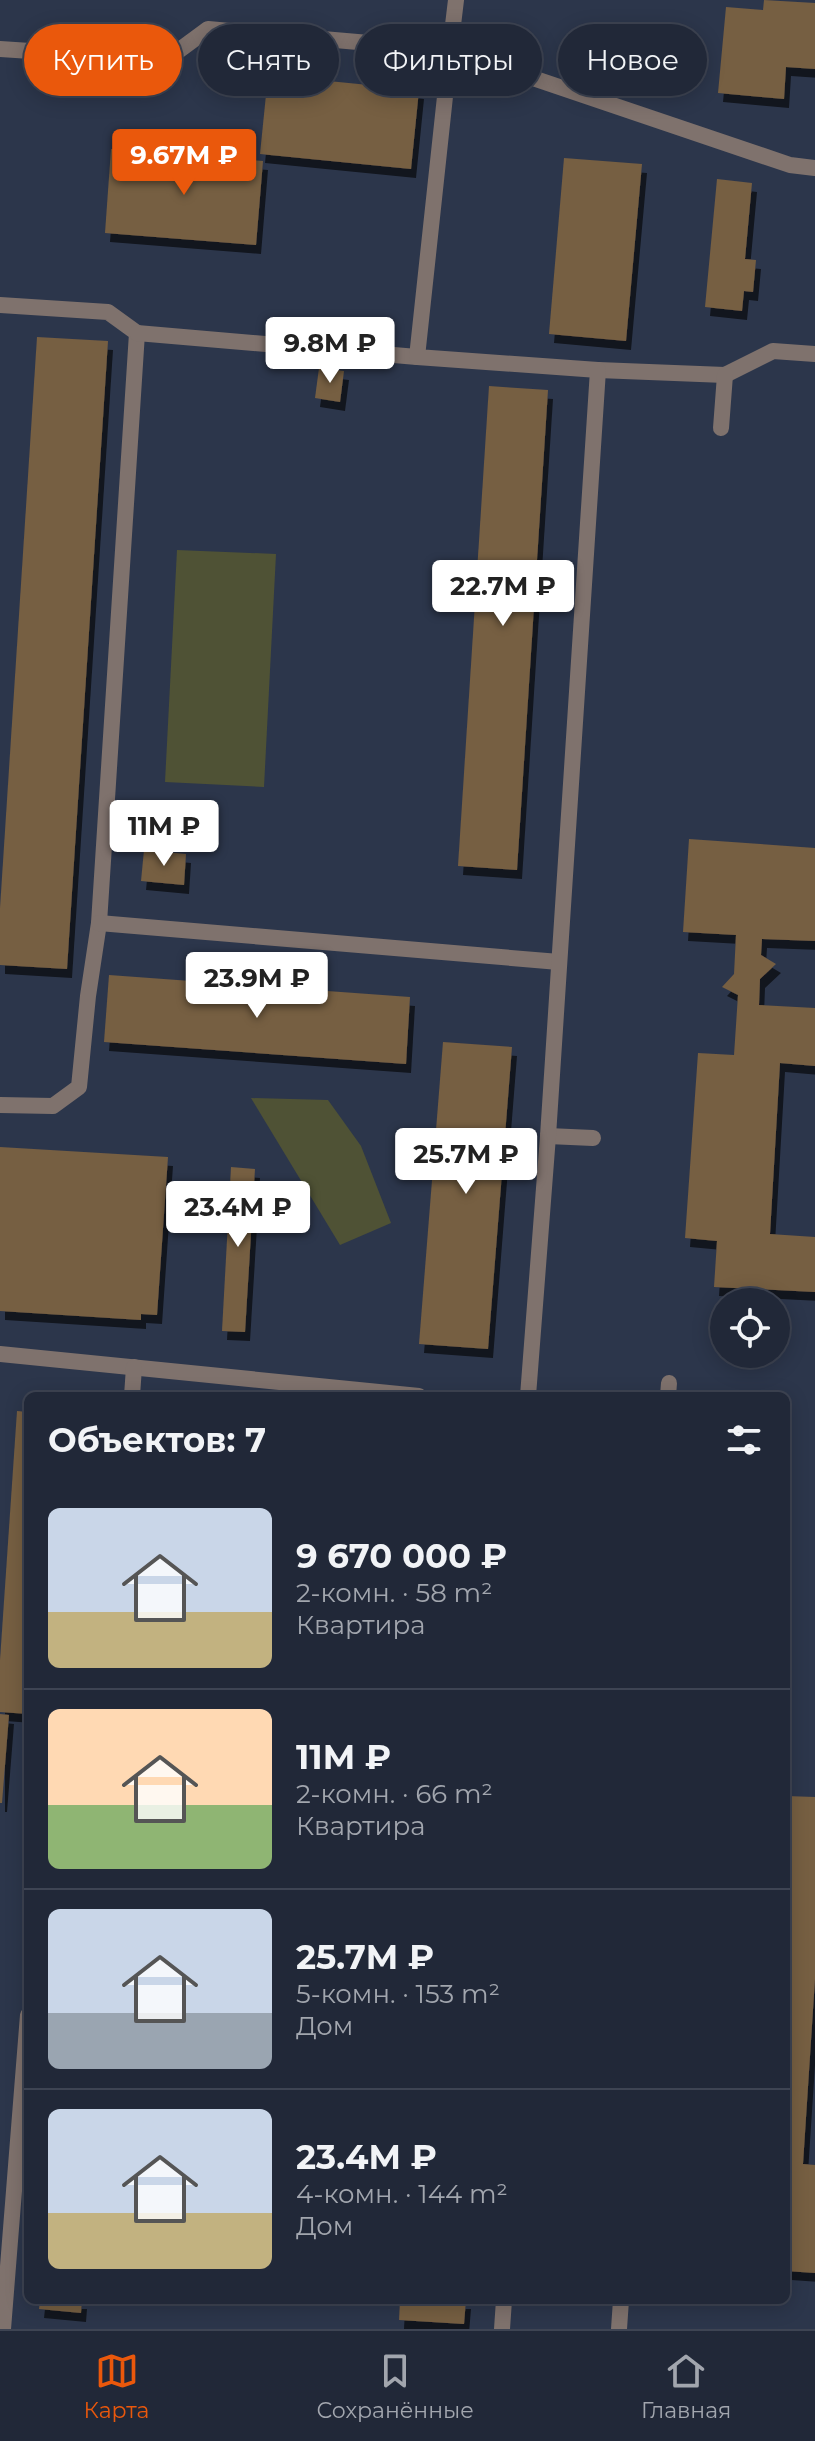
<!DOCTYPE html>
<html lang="ru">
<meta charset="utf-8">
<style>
body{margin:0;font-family:Montserrat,sans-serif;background:#2d3443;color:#f1f3f6;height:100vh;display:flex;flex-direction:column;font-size:30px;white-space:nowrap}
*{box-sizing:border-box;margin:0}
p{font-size:26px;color:#a2a6ae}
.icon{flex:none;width:44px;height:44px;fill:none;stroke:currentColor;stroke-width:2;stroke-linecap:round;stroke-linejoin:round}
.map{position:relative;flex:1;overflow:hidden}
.drawer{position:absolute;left:24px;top:1392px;width:766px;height:912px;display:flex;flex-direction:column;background:#212838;border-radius:12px;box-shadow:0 4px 20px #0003,0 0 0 2px #3e4453}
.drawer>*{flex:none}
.top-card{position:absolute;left:24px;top:24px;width:768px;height:72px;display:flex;gap:16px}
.controls{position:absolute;left:710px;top:1288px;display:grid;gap:16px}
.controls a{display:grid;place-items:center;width:80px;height:80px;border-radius:50%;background:#212838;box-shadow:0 4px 20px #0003,0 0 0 2px #3e4453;font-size:40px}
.price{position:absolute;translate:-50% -68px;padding:0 18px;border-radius:8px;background:#fff;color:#222;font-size:26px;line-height:52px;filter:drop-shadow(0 2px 4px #0008)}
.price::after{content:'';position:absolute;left:50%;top:48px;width:24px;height:18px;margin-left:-12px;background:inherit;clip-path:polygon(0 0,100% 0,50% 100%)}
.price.selected{background:#ea580c;color:#fff}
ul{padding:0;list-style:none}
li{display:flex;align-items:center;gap:24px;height:200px;padding:0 24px}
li+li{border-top:2px solid #3e4453}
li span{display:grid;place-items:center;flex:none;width:224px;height:160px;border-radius:12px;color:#555}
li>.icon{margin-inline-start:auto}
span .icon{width:96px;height:96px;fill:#fffc;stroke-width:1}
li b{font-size:34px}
h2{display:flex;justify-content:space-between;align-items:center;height:96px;padding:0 24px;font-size:34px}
.pill{padding:0 28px;border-radius:36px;background:#212838;box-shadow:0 4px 20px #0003,0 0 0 2px #3e4453;font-size:28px;line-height:72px}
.pill.selected{background:#ea580c;color:#fff}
.menu{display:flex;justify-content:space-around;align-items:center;height:112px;border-top:2px solid #3e4453;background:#212838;font-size:22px;color:#a2a6ae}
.menu a{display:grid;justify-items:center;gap:4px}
.menu .selected{color:#ea580c}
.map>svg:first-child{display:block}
.green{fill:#4f5235}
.building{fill:#765e42;filter:url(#shadow)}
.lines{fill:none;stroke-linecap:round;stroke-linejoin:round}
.lane{stroke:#7f726d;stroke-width:16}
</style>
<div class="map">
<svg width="815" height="2329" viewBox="0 0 815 2329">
<defs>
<filter id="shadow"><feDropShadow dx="5" dy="9" stdDeviation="0" flood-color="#0009"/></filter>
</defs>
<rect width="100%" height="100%" fill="#2c364b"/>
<g class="green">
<path d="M177,550l99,4 -12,233 -99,-5z"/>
<path d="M251,1098l77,2 33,46 30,77 -51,22z"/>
</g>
<g class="building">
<path d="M764,0l51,3v66l-29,-2 -2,32 -66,-6 8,-86 37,3z"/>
<path d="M268,75l151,15 -8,79 -151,-15z"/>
<path d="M111,149l152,12 -7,84 -151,-12z"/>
<path d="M564,158l78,6 -16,177 -77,-7z"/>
<path d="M717,179l35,4 -7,76 11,1 -3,32 -9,-1 -2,20 -37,-4z"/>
<path d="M37,337l71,4 -41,628 -67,-4v-57z"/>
<path d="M319,368l25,3 -4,31 -25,-4z"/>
<path d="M489,386l59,4 -31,480 -59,-4z"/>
<path d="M689,839l126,9v93l-53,-2 -1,16 15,9 -16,15 -1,26 56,3v58l-35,-3 -10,171 45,3v55l-101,-5 3,-46 -32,-3 13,-185 36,2 4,-60 -16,-8 12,-13 2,-39 -53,-3z"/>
<path d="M144,850l42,4 -2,31 -43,-4z"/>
<path d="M109,975l301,22 -4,67 -302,-22z"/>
<path d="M443,1042l69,5 -24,302 -69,-5z"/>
<path d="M0,1147l168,10 -11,158 -16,-1v6l-141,-9z"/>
<path d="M231,1167l24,2 -10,163 -23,-1z"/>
<path d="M17,1411l11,1v302l-28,-2v-52z"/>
<path d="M0,1714l9,1 -7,88h-2z"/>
<path d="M786,1796l29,1v182l-12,185 12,1v108l-29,-2z"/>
<path d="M40,2300h42l-1,13 -42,-4z"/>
<path d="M400,2300h66l-2,24 -65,-4z"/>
</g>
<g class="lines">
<g class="lane">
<path d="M0,49l166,11 42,-31 242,21 6,-50"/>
<path d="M0,305l108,7 29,21 -38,590 -11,73 -9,91 -26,19 -53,-1"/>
<path d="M137,333l280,24"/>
<path d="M598,370l127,5 48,-24 42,3"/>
<path d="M721,428l4,-53"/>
<path d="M99,923l460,39"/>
<path d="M548,1136l45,2"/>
<path d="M0,1354l419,42"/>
<path d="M132,1396l2,-29"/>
<path d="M528,1396l20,-260 50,-766 -181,-13 33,-307 340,115 25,3"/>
<path d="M668,1396l1,-13"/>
<path d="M3,2329l25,-314"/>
<path d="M502,2329l2,-29"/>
<path d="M619,2329l2,-29"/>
</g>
</g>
</svg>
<div class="controls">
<a><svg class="icon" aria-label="locate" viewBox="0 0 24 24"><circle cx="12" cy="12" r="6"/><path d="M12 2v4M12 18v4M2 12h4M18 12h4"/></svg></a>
</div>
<b class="price selected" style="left:184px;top:197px">9.67M ₽</b>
<b class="price" style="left:330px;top:385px">9.8M ₽</b>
<b class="price" style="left:503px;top:628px">22.7M ₽</b>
<b class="price" style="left:164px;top:868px">11M ₽</b>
<b class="price" style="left:257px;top:1020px">23.9M ₽</b>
<b class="price" style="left:466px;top:1196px">25.7M ₽</b>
<b class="price" style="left:238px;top:1249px">23.4M ₽</b>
<div class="top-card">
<a class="pill selected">Купить</a>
<a class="pill">Снять</a>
<a class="pill">Фильтры</a>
<a class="pill">Новое</a>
</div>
<section class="drawer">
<h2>Объектов: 7<svg class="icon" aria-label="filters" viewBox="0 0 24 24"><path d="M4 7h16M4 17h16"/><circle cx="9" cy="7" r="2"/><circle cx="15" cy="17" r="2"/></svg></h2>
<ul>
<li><span style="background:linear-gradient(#c9d6e8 65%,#c2b280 0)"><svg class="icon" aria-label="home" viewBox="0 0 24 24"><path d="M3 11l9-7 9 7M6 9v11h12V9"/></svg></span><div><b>9 670 000 ₽</b><p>2-комн. · 58 m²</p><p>Квартира</p></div></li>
<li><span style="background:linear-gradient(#ffd9b3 60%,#8fb573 0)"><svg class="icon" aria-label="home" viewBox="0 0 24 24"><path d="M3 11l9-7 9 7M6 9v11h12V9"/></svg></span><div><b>11M ₽</b><p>2-комн. · 66 m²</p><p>Квартира</p></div></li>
<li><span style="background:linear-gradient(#c9d6e8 65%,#9aa5b1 0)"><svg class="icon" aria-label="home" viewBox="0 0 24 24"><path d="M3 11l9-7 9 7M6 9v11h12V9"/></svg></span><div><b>25.7M ₽</b><p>5-комн. · 153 m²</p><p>Дом</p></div></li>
<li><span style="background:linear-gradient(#c9d6e8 65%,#c2b280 0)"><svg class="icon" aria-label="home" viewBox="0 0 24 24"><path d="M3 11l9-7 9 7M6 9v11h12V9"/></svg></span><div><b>23.4M ₽</b><p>4-комн. · 144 m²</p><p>Дом</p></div></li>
</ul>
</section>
</div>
<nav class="menu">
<a class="selected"><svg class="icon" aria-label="map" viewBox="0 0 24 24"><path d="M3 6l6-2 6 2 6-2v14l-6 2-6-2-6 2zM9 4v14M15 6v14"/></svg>Карта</a>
<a><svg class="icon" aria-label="saved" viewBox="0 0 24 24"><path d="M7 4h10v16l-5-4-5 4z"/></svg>Сохранённые</a>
<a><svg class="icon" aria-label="home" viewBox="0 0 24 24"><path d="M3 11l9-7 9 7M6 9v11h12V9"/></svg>Главная</a>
</nav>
